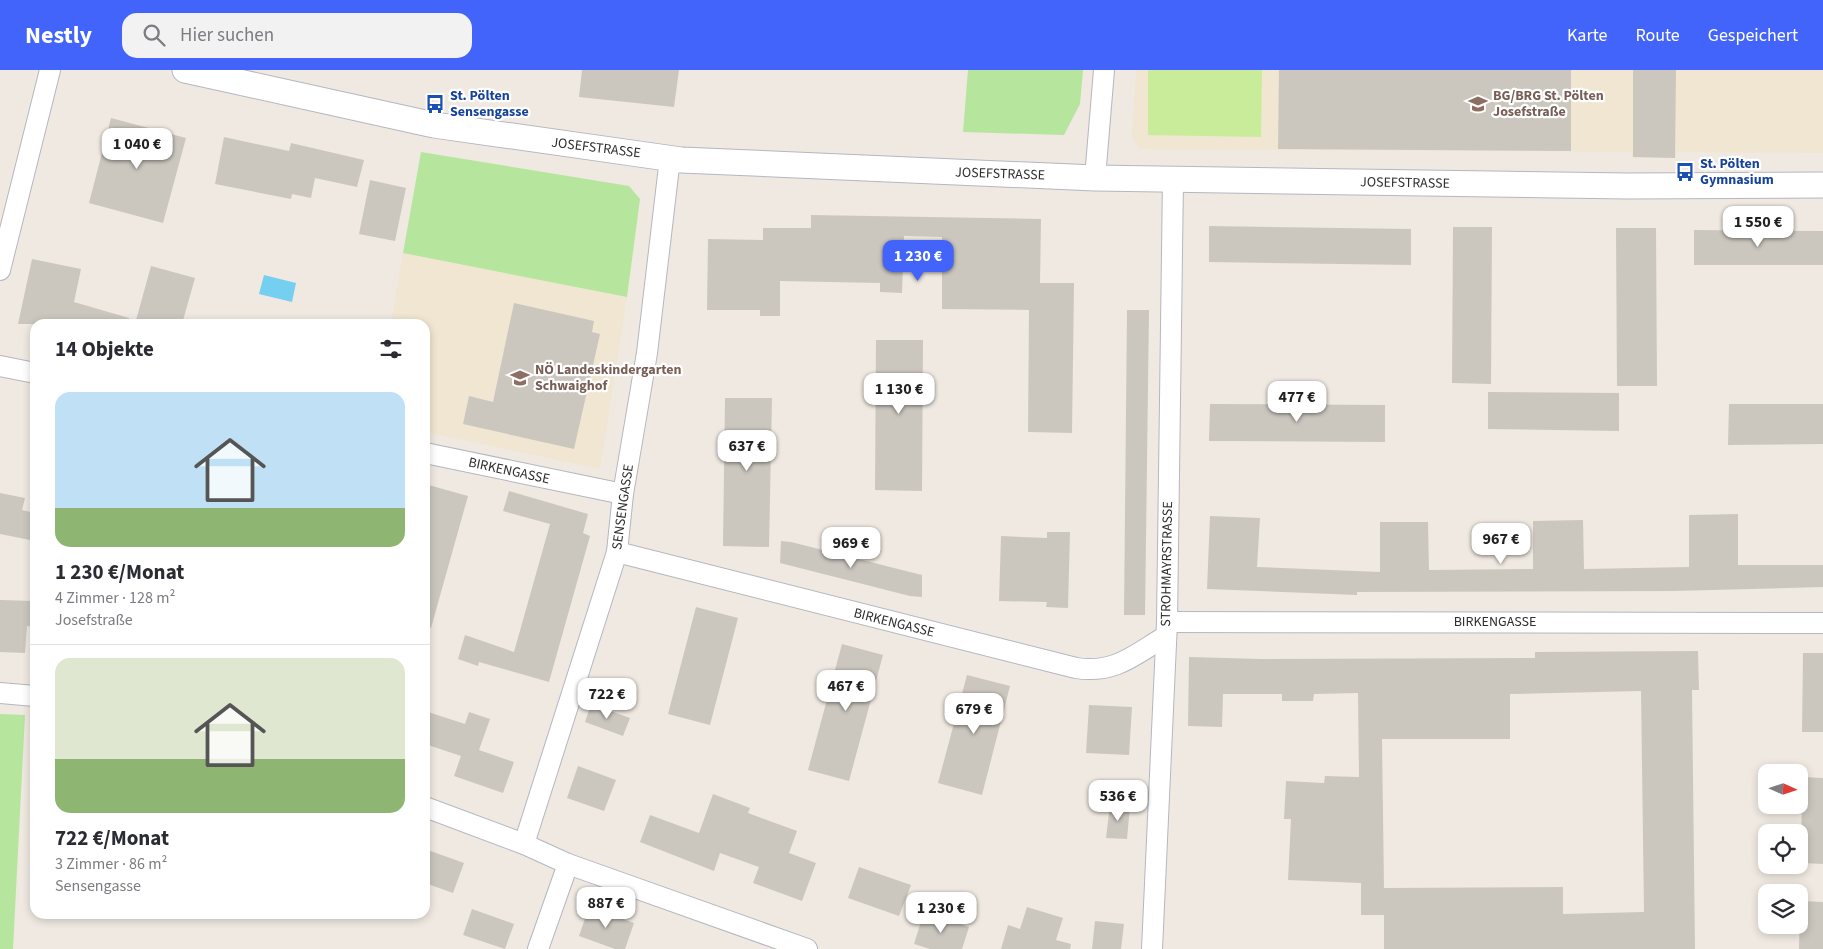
<!DOCTYPE html>
<html lang="de">
<meta charset="utf-8">
<style>
body{margin:0;font-family:"Source Sans 3",sans-serif;background:#f2f2f3;color:#2b2b33;height:100vh;display:flex;flex-direction:column;font-size:19px;white-space:nowrap}
*{box-sizing:border-box;margin:0}
p{font-size:16px;color:#7c7c81}
.icon{flex:none;width:28px;height:28px;fill:none;stroke:currentColor;stroke-width:2;stroke-linecap:round;stroke-linejoin:round}
.map{position:relative;flex:1;overflow:hidden}
.details{position:absolute;left:30px;top:249px;width:400px;height:600px;display:flex;flex-direction:column;background:#fff;border-radius:15px;box-shadow:0 2px 8px #0003}
.details>*{flex:none}
.needle{width:32px;rotate:93deg}
.fabs{position:absolute;left:1758px;top:694px;display:grid;gap:10px}
.fabs a{display:grid;place-items:center;width:50px;height:50px;border-radius:10px;background:#fff;box-shadow:0 2px 8px #0003;font-size:25px}
.price{position:absolute;translate:-50% -42px;padding:0 11px;border-radius:10px;background:#fff;color:#222;font-size:16px;line-height:32px;filter:drop-shadow(0 1px 2px #0008)}
.price::after{content:'';position:absolute;left:50%;top:30px;width:15px;height:11px;margin-left:-8px;background:inherit;clip-path:polygon(0 0,100% 0,50% 100%)}
.price.current{background:#4264fb;color:#fff}
ul{padding:0;list-style:none}
li{display:grid;align-content:center;gap:10px;height:265px;padding:0 25px}
li+li{border-top:1px solid #e1e1e2}
li span{display:grid;place-items:center;height:155px;border-radius:15px;color:#555}
li>.icon{margin-inline-start:auto}
span .icon{width:90px;height:90px;fill:#fffc;stroke-width:1}
li b{font-size:21px}
h2{display:flex;justify-content:space-between;align-items:center;height:60px;padding:0 25px;font-size:21px}
header{display:flex;align-items:center;gap:30px;box-sizing:border-box;height:70px;padding:0 25px;background:#4264fb;color:#fff}
header strong{font-size:24px}
nav{display:flex;gap:28px;margin-inline-start:auto;font-size:18px}
.search{width:350px;height:45px;background:#f2f2f3;display:flex;align-items:center;gap:12px;box-sizing:border-box;padding:0 18px;border-radius:15px;color:#7c7c81;font-size:19px}
.map>svg:first-child{display:block}
.education{fill:#f0e6d1}
.green{fill:#b6e59e}
.pitch{fill:#c9ec9a}
.water{fill:#75cff0}
.building{fill:#cbc7bf;fill-rule:evenodd}
.lines{fill:none;stroke-linecap:round;stroke-linejoin:round}
.minor-casing{stroke:#b4b7c1;stroke-width:22}
.tertiary-casing{stroke:#b4b7c1;stroke-width:27}
.minor{stroke:#fff;stroke-width:20}
.tertiary{stroke:#fff;stroke-width:25}
.labels{text-anchor:middle;dominant-baseline:central;stroke-width:4.5;stroke-linejoin:round;paint-order:stroke}
.transit-label{font-size:14px;font-weight:bold;fill:#164399;stroke:#fff;text-anchor:start}
.education-label{font-size:14px;font-weight:bold;fill:#785e54;stroke:#fff;text-anchor:start}
.street-label{font-size:14px;fill:#2e2e2e;stroke:#fff}
</style>
<header>
<strong>Nestly</strong>
<div class="search"><svg class="icon" aria-label="search" viewBox="0 0 24 24"><circle cx="10" cy="10" r="6"/><path d="M15 15l6 6"/></svg>Hier suchen</div>
<nav><a>Karte</a><a>Route</a><a>Gespeichert</a></nav>
</header>
<div class="map">
<svg width="1823" height="879" viewBox="0 0 1823 879">
<rect width="100%" height="100%" fill="#efe9e1"/>
<g class="education">
<path d="M1136,0h687v83l-146,-1 -1,6h-44v-6l-492,-3 -8,-11z"/>
<path d="M403,183l224,44 -27,172 -175,-37v-108h-34z"/>
</g>
<g class="green">
<path d="M968,0h115l-3,34 -16,31 -101,-3z"/>
<path d="M421,82l208,34 11,13 -13,98 -224,-44z"/>
<path d="M0,644l25,1 -12,234h-13z"/>
</g>
<path class="pitch" d="M1148,0h114l-1,67 -113,-2z"/>
<path class="water" d="M264,205l32,8 -4,19 -33,-8z"/>
<g class="building">
<path d="M582,0h97l-5,37 -95,-10z"/>
<path d="M1279,0h292v81l-293,-2z"/>
<path d="M1633,0h43l-1,88 -42,-1z"/>
<path d="M111,48l75,20 -23,85 -74,-20z"/>
<path d="M224,67l65,14 2,-8 73,17 -7,27 -42,-9 -4,20 -19,-4 -1,5 -76,-15z"/>
<path d="M370,110l36,8 -11,53 -36,-7z"/>
<path d="M811,145l230,4 -1,64h34l-2,150 -44,-1 1,-122 -87,-1v-72l-38,-1 -2,57 -22,-1v-9l-100,-2v35h-20v-6h-53l1,-71 55,1v-12h48z"/>
<path d="M1209,156l202,3v36l-202,-3z"/>
<path d="M1453,157h39l-1,157 -39,-1z"/>
<path d="M1616,158h40l1,158h-40z"/>
<path d="M1694,160l129,1v34h-129z"/>
<path d="M32,189l49,10 -7,33 55,16 -1,6h-110z"/>
<path d="M151,196l44,12 -13,46h-47z"/>
<path d="M514,233l80,18 -2,11 8,2 -26,115 -111,-25 6,-28 24,6z"/>
<path d="M1127,240h22l-4,305h-21z"/>
<path d="M876,270h47l-1,151 -47,-1z"/>
<path d="M1488,322l131,1v38l-131,-2z"/>
<path d="M725,328h47l-3,149 -46,-1z"/>
<path d="M1210,334l175,1v37l-176,-1z"/>
<path d="M1729,334h94v40l-95,1z"/>
<path d="M425,414l43,12 -37,132h-6z"/>
<path d="M509,421l79,23 -5,19 7,3 -41,146 -70,-20 -1,4 -20,-7 7,-24 49,17 36,-128 -47,-13z"/>
<path d="M0,423l25,5 -3,12 13,3 -5,27 -30,-6z"/>
<path d="M1738,444v51h85v22l-150,4 -316,1v3l-150,-6 3,-73 50,2 -3,49 123,5v-50h48l1,48 104,-1v-48l50,-1 1,49 105,-2v-52z"/>
<path d="M1047,462h23l-2,76 -22,-1 1,-5 -48,-1 2,-65 46,2z"/>
<path d="M781,471l10,1 131,33v22l-12,-1 -130,-33z"/>
<path d="M0,530l35,1v26l-8,-1 -2,27 -25,-1z"/>
<path d="M696,537l42,11 -28,107 -42,-11z"/>
<path d="M842,574l41,11 -34,126 -41,-11z"/>
<path d="M1698,581l1,39h-7l3,259h-311v-34h-23v-32l-73,-3 3,-61h-7l2,-38 38,2 1,-7 34,1 -1,-84 -44,1 -1,7h-31v-7h-59l-1,33 -34,-1 1,-69 72,2 274,-1v-6zM1641,621l3,221 -81,2v-27l-179,1 -2,-149h128v-45z"/>
<path d="M1803,583h20v79h-21z"/>
<path d="M967,605l43,11 -28,109 -44,-12z"/>
<path d="M591,634l39,14 -7,18 -38,-14z"/>
<path d="M1089,635l43,2 -3,48 -43,-2z"/>
<path d="M425,641l40,13 4,-12 21,7 -11,31 35,12 -11,31 -49,-17 7,-20 -36,-12z"/>
<path d="M578,696l38,14 -12,31 -37,-13z"/>
<path d="M1802,707l21,1v86l-22,-1z"/>
<path d="M713,724l37,14 -2,5 49,18 -8,22 27,10 -14,38 -49,-18 6,-16 -39,-14 -6,18 -74,-29 10,-27 49,18z"/>
<path d="M1110,735l20,1 -3,33 -21,-1z"/>
<path d="M425,779l39,14 -11,30 -28,-10z"/>
<path d="M859,797l52,18 -12,31 -51,-18z"/>
<path d="M1800,831l23,1v47h-24z"/>
<path d="M589,837l45,16 -9,26h-10l-36,-13z"/>
<path d="M1027,837l36,11 -7,22 15,4 -1,5h-69l7,-24 12,4z"/>
<path d="M472,839l42,15 -9,25 -42,-14z"/>
<path d="M924,842l45,15 -7,22h-32l-16,-5z"/>
<path d="M1095,851l29,3 -3,25h-29z"/>
</g>
<g class="lines">
<g class="minor-casing">
<g id="minor">
<path d="M1095,108l9,-108"/>
<path d="M0,200l50,-200"/>
<path d="M0,296l35,7"/>
<path d="M425,383l198,41"/>
<path d="M617,482l459,116c39,6 58,-13 90,-32"/>
<path d="M1167,552l656,1"/>
<path d="M0,623l35,3"/>
<path d="M425,737l99,37 44,20 239,85"/>
<path d="M524,774l93,-292 6,-58 24,-141 23,-195"/>
<path d="M538,879l30,-85"/>
<path d="M1152,879l15,-327 6,-443"/>
</g>
</g>
<g class="tertiary-casing">
<path id="tertiary" d="M185,0l249,55 247,35 414,18 533,8 195,-1"/>
</g>
<use href="#minor" class="minor"/>
<use href="#tertiary" class="tertiary"/>
</g>
<defs>
<g id="bus-bare" transform="scale(1.5)"><path d="M-5-6H5V4H4V6H2V4H-2V6H-4V4H-5ZM-3.5-4V0h7V-4ZM-3.5 1.2v1.5H-2V1.2ZM2 1.2v1.5H3.5V1.2Z" fill="#1a4fb4" stroke="#fff" stroke-width="2.5" paint-order="stroke"/></g>
<g id="school-bare" transform="scale(1.5)"><path d="M0-5L7-2L0 1L-7-2ZM-4 1L0 2.5L4 1V4Q0 6-4 4Z" fill="#8d6e63" stroke="#fff" stroke-width="2.5" paint-order="stroke"/></g>
</defs>
<g fill-rule="evenodd">
<use href="#bus-bare" x="435" y="34"/>
<use href="#school-bare" x="1478" y="34"/>
<use href="#bus-bare" x="1685" y="102"/>
<use href="#school-bare" x="520" y="308"/>
</g>
<g class="labels">
<g class="transit-label">
<text x="450" y="26">St. Pölten<tspan x="450" dy="16">Sensengasse</tspan></text>
<text x="1700" y="94">St. Pölten<tspan x="1700" dy="16">Gymnasium</tspan></text>
</g>
<g class="education-label">
<text x="1493" y="26">BG/BRG St. Pölten<tspan x="1493" dy="16">Josefstraße</tspan></text>
<text x="535" y="300">NÖ Landeskindergarten<tspan x="535" dy="16">Schwaighof</tspan></text>
</g>
<g class="street-label">
<text transform="translate(596 78) rotate(7)">JOSEFSTRASSE</text>
<text transform="translate(1000 104) rotate(2)">JOSEFSTRASSE</text>
<text transform="translate(1405 113) rotate(1)">JOSEFSTRASSE</text>
<text transform="translate(509 401) rotate(12)">BIRKENGASSE</text>
<text transform="translate(623 437) rotate(-82)">SENSENGASSE</text>
<text transform="translate(1167 494) rotate(-89)">STROHMAYRSTRASSE</text>
<text x="1495" y="552">BIRKENGASSE</text>
<text transform="translate(894 553) rotate(14)">BIRKENGASSE</text>
</g>
</g>
</svg>
<div class="fabs">
<a><svg class="needle" viewBox="-14 -14 28 28"><path d="M0-13l5 13h-10z" fill="#e53935"/><path d="M0 13l5-13h-10z" fill="#7c7c81"/></svg></a>
<a><svg class="icon" aria-label="locate" viewBox="0 0 24 24"><circle cx="12" cy="12" r="6"/><path d="M12 2v4M12 18v4M2 12h4M18 12h4"/></svg></a>
<a><svg class="icon" aria-label="layers" viewBox="0 0 24 24"><path d="M12 4l9 5-9 5-9-5zM3 14l9 5 9-5"/></svg></a>
</div>
<b class="price" style="left:137px;top:100px">1 040 €</b>
<b class="price" style="left:1758px;top:178px">1 550 €</b>
<b class="price current" style="left:918px;top:212px">1 230 €</b>
<b class="price" style="left:899px;top:345px">1 130 €</b>
<b class="price" style="left:1297px;top:353px">477 €</b>
<b class="price" style="left:747px;top:402px">637 €</b>
<b class="price" style="left:1501px;top:495px">967 €</b>
<b class="price" style="left:851px;top:499px">969 €</b>
<b class="price" style="left:846px;top:642px">467 €</b>
<b class="price" style="left:607px;top:650px">722 €</b>
<b class="price" style="left:974px;top:665px">679 €</b>
<b class="price" style="left:1118px;top:752px">536 €</b>
<b class="price" style="left:606px;top:859px">887 €</b>
<b class="price" style="left:941px;top:864px">1 230 €</b>
<section class="details">
<h2>14 Objekte<svg class="icon" aria-label="filters" viewBox="0 0 24 24"><path d="M4 7h16M4 17h16"/><circle cx="9" cy="7" r="2"/><circle cx="15" cy="17" r="2"/></svg></h2>
<ul>
<li><span style="background:linear-gradient(#bfe0f5 75%,#8fb573 0)"><svg class="icon" aria-label="home" viewBox="0 0 24 24"><path d="M3 11l9-7 9 7M6 9v11h12V9"/></svg></span><div><b>1 230 €/Monat</b><p>4 Zimmer · 128 m²</p><p>Josefstraße</p></div></li>
<li><span style="background:linear-gradient(#dfe7d0 65%,#8fb573 0)"><svg class="icon" aria-label="home" viewBox="0 0 24 24"><path d="M3 11l9-7 9 7M6 9v11h12V9"/></svg></span><div><b>722 €/Monat</b><p>3 Zimmer · 86 m²</p><p>Sensengasse</p></div></li>
</ul>
</section>
</div>
